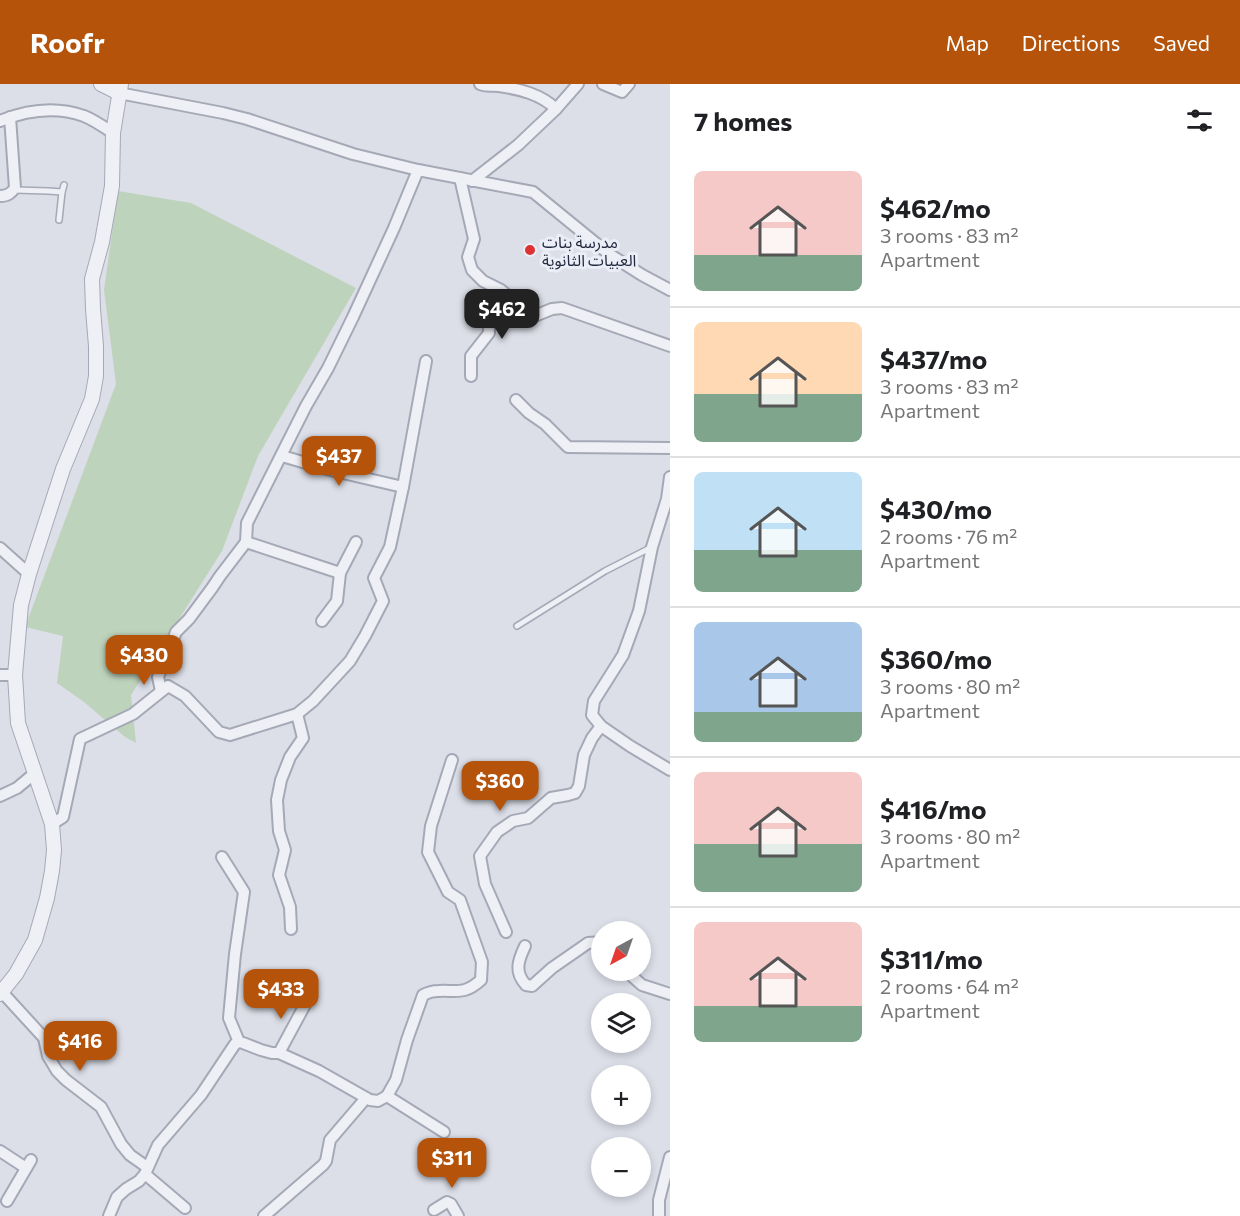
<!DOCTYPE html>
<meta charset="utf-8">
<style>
body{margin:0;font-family:Commissioner,"Noto Sans Arabic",sans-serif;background:#f6f6f6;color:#202124;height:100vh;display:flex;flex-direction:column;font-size:22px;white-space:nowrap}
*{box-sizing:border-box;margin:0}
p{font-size:20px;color:#757577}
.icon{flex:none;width:33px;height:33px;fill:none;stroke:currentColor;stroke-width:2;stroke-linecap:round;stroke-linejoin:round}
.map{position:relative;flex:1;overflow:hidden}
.side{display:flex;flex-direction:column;background:#fff;width:570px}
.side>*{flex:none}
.needle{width:39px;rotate:220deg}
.controls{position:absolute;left:591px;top:837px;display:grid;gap:12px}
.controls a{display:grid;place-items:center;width:60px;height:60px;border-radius:50%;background:#fff;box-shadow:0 3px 9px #0003;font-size:30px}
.price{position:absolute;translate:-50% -51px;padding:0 14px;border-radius:12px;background:#b45309;color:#fff;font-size:20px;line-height:39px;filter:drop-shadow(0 2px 3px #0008)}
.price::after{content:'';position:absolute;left:50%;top:36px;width:18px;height:14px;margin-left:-9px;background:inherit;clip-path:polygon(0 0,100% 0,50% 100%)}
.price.on{background:#222;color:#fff}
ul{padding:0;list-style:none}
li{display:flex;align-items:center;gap:18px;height:150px;padding:0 24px}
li+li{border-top:2px solid #e0e0e0}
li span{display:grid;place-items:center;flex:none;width:168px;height:120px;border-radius:9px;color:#555}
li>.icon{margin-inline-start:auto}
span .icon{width:72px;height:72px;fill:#fffc;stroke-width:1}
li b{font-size:26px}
h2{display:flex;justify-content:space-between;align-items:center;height:72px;padding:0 24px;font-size:26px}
header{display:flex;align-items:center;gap:36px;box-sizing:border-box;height:84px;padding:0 30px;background:#b45309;color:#fff}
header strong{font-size:28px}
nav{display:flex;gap:33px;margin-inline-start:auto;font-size:21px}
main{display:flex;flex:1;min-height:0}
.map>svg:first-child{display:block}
.green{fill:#bed3bc}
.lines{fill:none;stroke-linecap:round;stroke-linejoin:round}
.service-casing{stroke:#a5a9b6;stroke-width:8}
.minor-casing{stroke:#a5a9b6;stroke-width:14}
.tertiary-casing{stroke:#a5a9b6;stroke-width:16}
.service{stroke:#eff0f6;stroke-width:5}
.minor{stroke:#eff0f6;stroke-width:10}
.tertiary{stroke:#eff0f6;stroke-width:14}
.poi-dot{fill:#dc3332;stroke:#ebeef6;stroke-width:2}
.labels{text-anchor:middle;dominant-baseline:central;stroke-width:6;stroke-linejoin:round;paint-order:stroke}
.poi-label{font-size:16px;fill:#242a40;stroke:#ebeef6;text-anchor:start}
</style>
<header>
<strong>Roofr</strong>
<nav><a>Map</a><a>Directions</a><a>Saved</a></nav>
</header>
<main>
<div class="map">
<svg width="670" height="1132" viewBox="0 0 670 1132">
<rect width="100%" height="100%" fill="#dcdfe8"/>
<path class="green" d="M118,107l73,12 165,85 -98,168 -36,95 -91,144 5,48 -11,-6 -41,-35 -27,-19 6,-47 -38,-9 91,-243 -12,-94z"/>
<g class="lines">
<g class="service-casing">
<g id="service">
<path d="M15,106l33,1 14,1"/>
<path d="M59,136l3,-28 2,-7"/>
<path d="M517,542l88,-55 47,-24"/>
</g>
</g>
<g class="minor-casing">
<g id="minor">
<path d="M480,0c6,3 12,1 19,2 20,3 42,8 57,23"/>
<path d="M603,0l19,8 7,-8"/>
<path d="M119,9l104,20 24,6 106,35 65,16 115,22 76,62 33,21 28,15"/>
<path d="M0,37c27,-11 56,-15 84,-5 10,4 20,11 29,17"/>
<path d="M460,94l14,61 -6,18 4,13 11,11 18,9 27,23 9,2 15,-6 10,-1 108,38"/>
<path d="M472,97l46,-36 38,-36 22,-25"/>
<path d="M0,112c8,0 11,-3 15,-8l-5,-71"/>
<path d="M471,292v-20l18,-23v-6l18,-31"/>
<path d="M516,316l13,13 16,11 23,23 102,1"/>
<path d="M282,372l48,14 73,17"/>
<path d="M670,393l-3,22 -15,48 -13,64 -16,44 -29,46 -2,14 9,11 29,20 40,24"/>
<path d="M246,458l94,31"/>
<path d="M0,464l29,26"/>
<path d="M322,537l15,-20 3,-28 16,-31"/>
<path d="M0,591h15"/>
<path d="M161,607l-3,-14 18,-45 13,-13 23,-31 8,-12 26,-34 1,-19 59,-117 22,-38 25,-51 41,-89 24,-58"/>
<path d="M0,712l17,-8 18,-15"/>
<path d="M52,740l11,-7 17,-78 53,-25 35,-28 17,10 34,36 11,3 67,-21 16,-13 37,-40 15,-25 18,-35 -9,-23 16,-31 13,-60 23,-126"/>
<path d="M222,773l22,35 -9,62 -6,64 10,24"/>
<path d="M291,845l-1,-22 -11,-32 6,-25 -6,-19 -2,-31 4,-20 9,-23 13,-19 -6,-24"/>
<path d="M506,848l-21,-48 -5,-28 17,-24 16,-11 15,-3 23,-20 17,-3 7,-2 4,-7 5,-31 8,-17 9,-12"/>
<path d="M525,862c-7,15 -11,26 1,39l6,1 20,-18 36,-25 14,-1"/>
<path d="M625,886l17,15 28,9"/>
<path d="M2,908l42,46 4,18 9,15 9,9 35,27 20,37 9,11 17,12"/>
<path d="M279,969l28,-52"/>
<path d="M387,1012l57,36"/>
<path d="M0,1067l26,17"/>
<path d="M145,1090l40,34"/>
<path d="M7,1117l24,-41"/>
<path d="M434,1126l13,-8 4,2 7,12"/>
<path d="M109,1132l8,-19 9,-8 13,-8 6,-7 13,-29 43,-50 34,-51 4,-2 4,1 18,7 11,3h7l40,18 51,29 8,1 9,-5 9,-16 11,-40 16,-45c4,-2 10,-4 15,-4 20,-1 26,4 43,-11l1,-18 -22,-62 -12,-8 -20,-40 3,-26 21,-66"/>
<path d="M264,1132l59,-51 3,-4 4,-21 36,-42"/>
<path d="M659,1132v-16l11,-43"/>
</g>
</g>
<g class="tertiary-casing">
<g id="tertiary">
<path d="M101,0l18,9"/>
<path d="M0,910l16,-20 19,-34 12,-42 5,-27 2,-21 -2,-26 -34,-101 -3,-48 6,-70 8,-31 34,-105 29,-70 4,-23v-30l-3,-37 -1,-30 10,-37 10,-56 1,-53 8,-49"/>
</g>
</g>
<use href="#service" class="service"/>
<use href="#minor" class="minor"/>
<use href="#tertiary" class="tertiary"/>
</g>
<circle class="poi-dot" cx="530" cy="166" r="6"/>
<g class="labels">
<g class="poi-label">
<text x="542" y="157">مدرسة بنات<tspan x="542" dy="18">العبيات الثانوية</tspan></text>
</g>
</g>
</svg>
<div class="controls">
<a><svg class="needle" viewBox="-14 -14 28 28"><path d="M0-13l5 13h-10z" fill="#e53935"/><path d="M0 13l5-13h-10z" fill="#757577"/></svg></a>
<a><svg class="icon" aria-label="layers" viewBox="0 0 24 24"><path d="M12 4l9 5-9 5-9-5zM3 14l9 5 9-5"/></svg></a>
<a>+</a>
<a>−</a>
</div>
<b class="price on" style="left:502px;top:256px">$462</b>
<b class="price" style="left:339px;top:403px">$437</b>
<b class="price" style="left:144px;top:602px">$430</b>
<b class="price" style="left:500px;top:728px">$360</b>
<b class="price" style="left:281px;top:936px">$433</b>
<b class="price" style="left:80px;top:988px">$416</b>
<b class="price" style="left:452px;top:1105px">$311</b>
</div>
<section class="side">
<h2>7 homes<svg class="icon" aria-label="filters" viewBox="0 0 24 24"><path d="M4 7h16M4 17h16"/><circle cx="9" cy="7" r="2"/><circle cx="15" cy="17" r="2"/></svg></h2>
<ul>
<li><span style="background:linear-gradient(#f6c9c9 70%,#7fa58c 0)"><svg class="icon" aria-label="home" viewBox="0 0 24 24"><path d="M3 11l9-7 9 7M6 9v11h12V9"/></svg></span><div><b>$462/mo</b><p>3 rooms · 83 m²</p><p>Apartment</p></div></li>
<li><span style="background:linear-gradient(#ffd9b3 60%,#7fa58c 0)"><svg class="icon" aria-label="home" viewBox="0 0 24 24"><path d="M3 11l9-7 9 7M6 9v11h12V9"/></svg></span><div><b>$437/mo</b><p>3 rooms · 83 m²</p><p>Apartment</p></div></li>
<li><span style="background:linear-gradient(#bfe0f5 65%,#7fa58c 0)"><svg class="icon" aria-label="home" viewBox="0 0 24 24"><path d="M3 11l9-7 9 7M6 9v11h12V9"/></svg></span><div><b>$430/mo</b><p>2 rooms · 76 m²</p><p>Apartment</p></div></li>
<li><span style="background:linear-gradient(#a9c7e8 75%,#7fa58c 0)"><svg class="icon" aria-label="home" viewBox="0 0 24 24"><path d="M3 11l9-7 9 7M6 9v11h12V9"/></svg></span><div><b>$360/mo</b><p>3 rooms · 80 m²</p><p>Apartment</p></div></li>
<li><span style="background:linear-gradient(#f6c9c9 60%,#7fa58c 0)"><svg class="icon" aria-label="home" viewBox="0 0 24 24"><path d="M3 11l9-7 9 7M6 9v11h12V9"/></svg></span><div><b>$416/mo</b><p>3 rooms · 80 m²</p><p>Apartment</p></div></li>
<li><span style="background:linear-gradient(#f6c9c9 70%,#7fa58c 0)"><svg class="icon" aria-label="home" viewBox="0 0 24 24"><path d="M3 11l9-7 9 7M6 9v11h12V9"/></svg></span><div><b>$311/mo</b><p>2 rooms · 64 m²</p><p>Apartment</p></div></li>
</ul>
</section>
</main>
